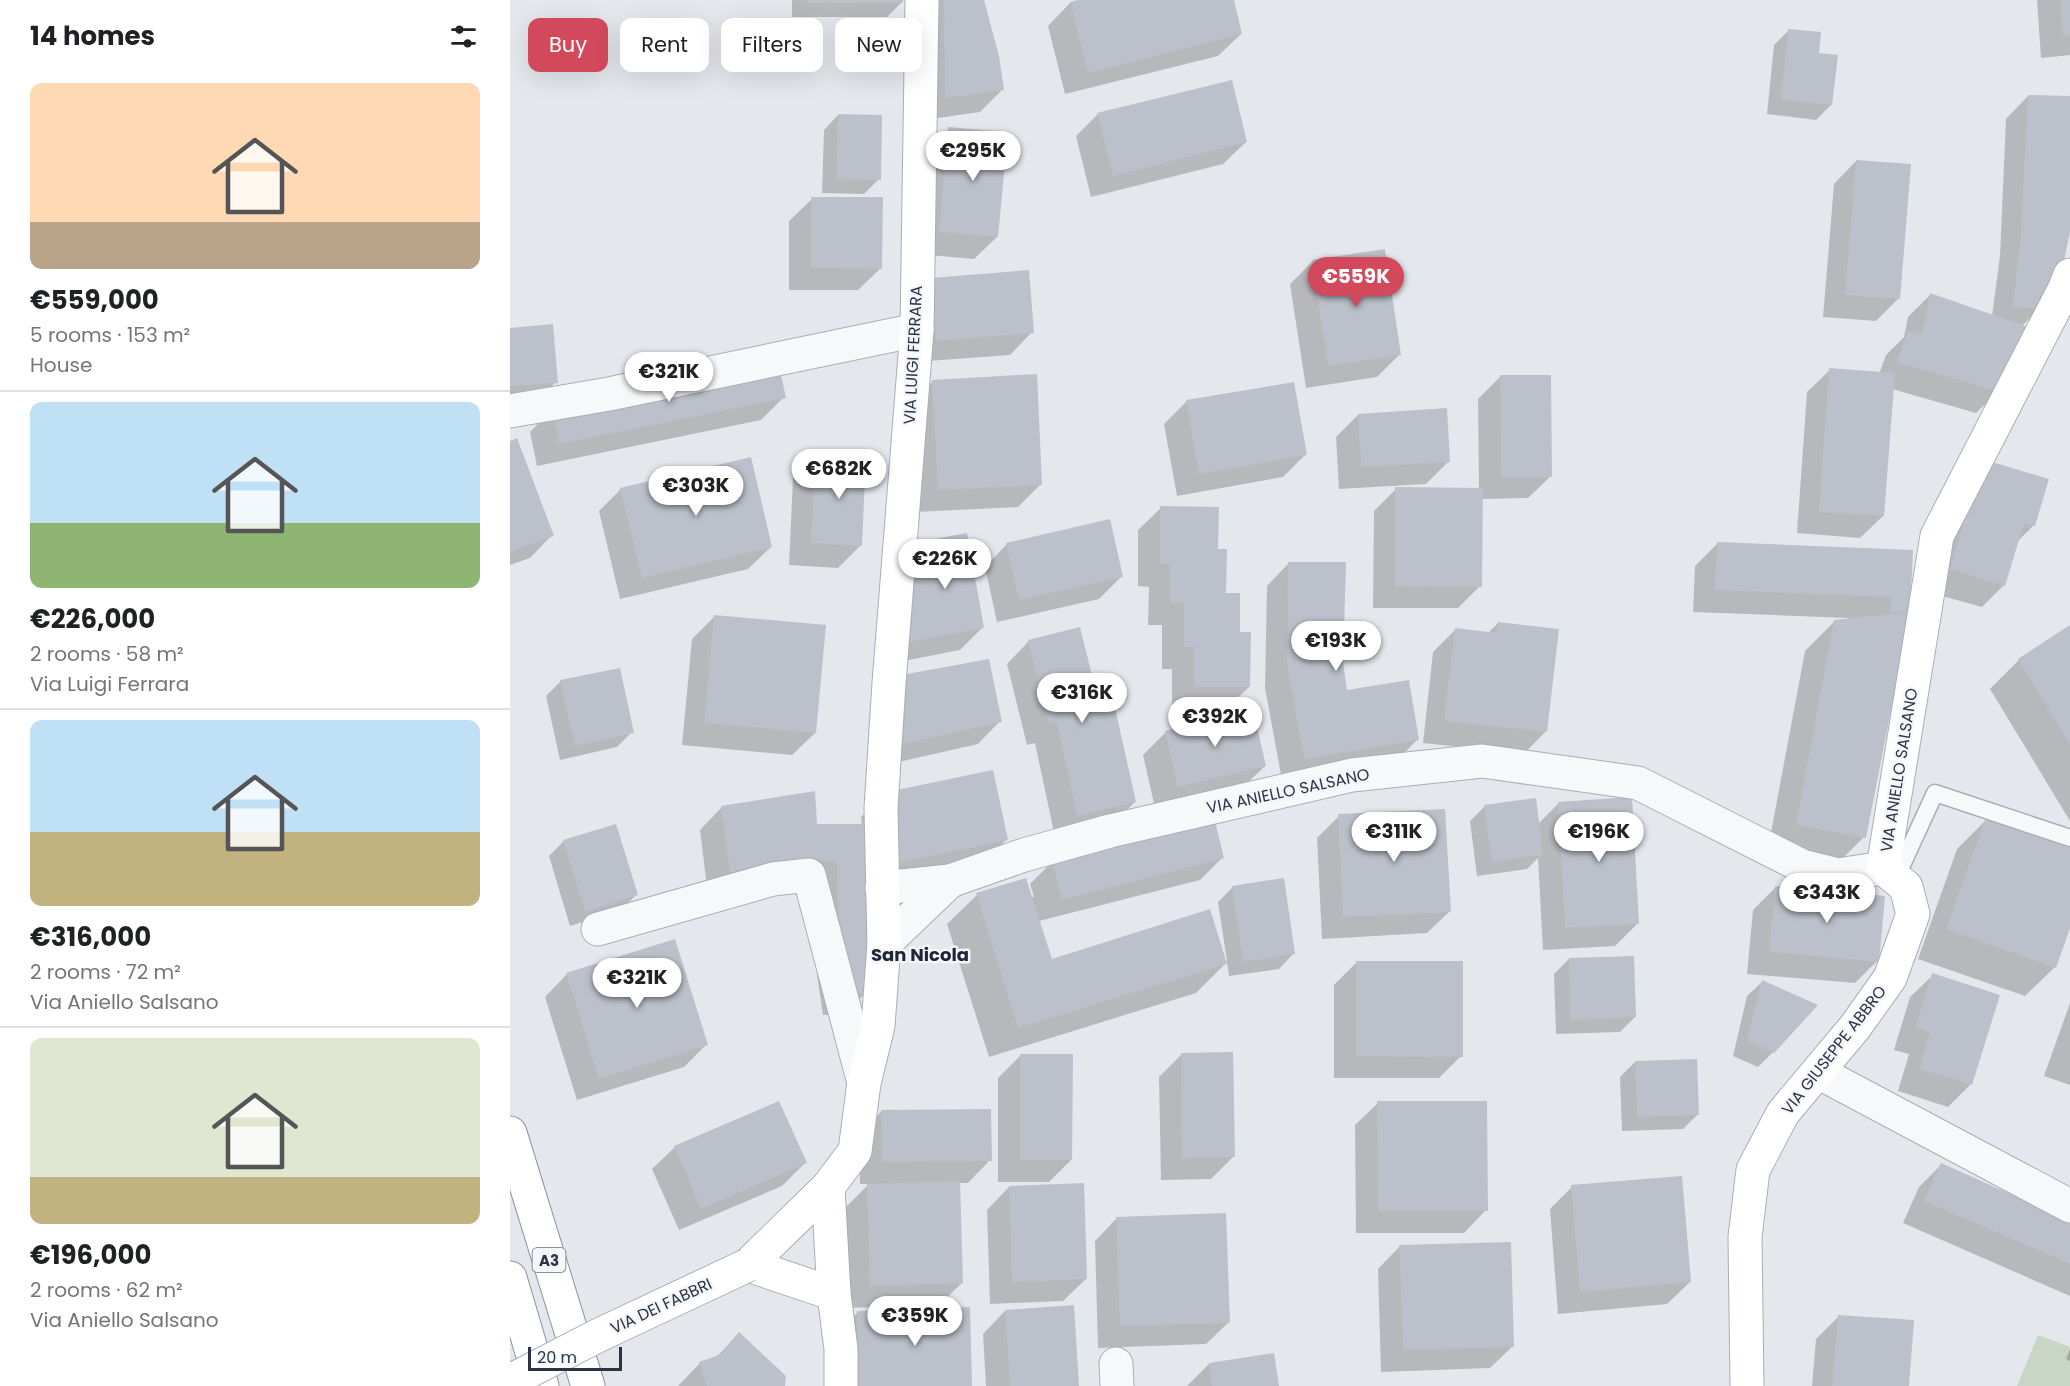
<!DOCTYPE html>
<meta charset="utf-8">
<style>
body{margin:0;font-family:Poppins,sans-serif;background:#f6f6f6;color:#202124;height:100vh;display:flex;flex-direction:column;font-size:22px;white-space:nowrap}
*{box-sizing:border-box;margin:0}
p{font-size:20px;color:#757577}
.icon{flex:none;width:33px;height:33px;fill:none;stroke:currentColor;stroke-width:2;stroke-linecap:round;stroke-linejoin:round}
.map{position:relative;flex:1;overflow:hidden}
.sheet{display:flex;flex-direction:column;background:#fff;width:510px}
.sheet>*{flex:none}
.top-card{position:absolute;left:18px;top:18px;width:570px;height:54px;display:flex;gap:12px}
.scale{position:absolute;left:18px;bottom:15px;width:94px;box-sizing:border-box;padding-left:6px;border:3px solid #2b3445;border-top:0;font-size:16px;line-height:21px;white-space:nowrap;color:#2b3445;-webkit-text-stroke:4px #f4f6f9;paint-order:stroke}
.price{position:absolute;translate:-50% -51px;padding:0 14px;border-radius:21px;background:#fff;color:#222;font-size:20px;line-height:39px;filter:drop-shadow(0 2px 3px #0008)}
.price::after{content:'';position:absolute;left:50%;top:36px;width:18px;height:14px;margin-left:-9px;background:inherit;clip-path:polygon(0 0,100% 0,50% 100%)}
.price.selected{background:#d1495b;color:#fff}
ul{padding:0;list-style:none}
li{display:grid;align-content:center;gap:12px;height:318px;padding:0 30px}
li+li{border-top:2px solid #e0e0e0}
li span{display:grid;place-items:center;height:186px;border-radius:12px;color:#555}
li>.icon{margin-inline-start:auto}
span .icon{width:108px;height:108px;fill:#fffc;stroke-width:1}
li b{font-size:26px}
h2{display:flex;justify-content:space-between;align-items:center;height:72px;padding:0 30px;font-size:26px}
.tag{padding:0 21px;border-radius:12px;background:#fff;box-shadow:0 6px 24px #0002;font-size:21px;line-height:54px}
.tag.selected{background:#d1495b;color:#fff}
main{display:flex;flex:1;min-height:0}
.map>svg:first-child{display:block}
.green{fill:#c9d6c5}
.shadow{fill:#0003}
.building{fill:#bbc0ca}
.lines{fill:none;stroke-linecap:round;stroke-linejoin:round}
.lane-casing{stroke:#a9aeb7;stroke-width:19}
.street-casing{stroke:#a9aeb7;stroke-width:35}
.secondary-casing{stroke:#a9aeb7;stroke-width:35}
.highway-casing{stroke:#8b94a3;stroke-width:35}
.lane{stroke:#f7f8fa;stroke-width:16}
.street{stroke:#f7f8fa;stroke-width:33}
.secondary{stroke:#fff;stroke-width:33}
.highway{stroke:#fff;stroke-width:33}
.secondary-bridge-casing{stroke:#a9aeb7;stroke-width:35;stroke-linecap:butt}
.secondary-bridge{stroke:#fff;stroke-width:33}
.labels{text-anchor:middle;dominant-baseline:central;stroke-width:5;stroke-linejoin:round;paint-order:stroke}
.shield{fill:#f4f6f9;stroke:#676e7b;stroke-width:1.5}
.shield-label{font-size:15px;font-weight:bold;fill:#2b3445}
.street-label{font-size:16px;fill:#2b3445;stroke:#f4f6f9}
.neighbourhood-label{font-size:18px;font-weight:bold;fill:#1d2536;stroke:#f4f6f9}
</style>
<main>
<section class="sheet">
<h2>14 homes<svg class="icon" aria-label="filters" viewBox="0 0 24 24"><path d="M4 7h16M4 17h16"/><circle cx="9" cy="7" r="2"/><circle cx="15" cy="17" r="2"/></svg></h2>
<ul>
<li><span style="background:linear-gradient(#ffd9b3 75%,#b9a48a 0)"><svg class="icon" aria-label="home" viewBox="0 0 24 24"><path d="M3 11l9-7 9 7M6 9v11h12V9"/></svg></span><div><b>€559,000</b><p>5 rooms · 153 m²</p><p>House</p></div></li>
<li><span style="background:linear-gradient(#bfe0f5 65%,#8fb573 0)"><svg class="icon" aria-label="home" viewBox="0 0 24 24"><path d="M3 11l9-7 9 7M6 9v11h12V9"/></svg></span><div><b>€226,000</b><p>2 rooms · 58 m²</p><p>Via Luigi Ferrara</p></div></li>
<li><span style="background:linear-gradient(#bfe0f5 60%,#c2b280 0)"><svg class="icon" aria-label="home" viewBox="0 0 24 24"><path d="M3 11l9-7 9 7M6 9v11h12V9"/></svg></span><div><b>€316,000</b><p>2 rooms · 72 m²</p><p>Via Aniello Salsano</p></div></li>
<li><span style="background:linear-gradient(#dfe7d0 75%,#c2b280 0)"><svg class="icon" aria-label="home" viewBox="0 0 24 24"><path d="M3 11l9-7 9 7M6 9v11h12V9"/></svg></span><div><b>€196,000</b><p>2 rooms · 62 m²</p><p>Via Aniello Salsano</p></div></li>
</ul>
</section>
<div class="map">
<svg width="1560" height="1386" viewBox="0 0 1560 1386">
<rect width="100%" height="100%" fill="#e4e7ec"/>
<path class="green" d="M1528,1335l32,12v39h-53z"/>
<g class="shadow">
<path d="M282,0h110v2l-15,15h-95z"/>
<path d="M428,0h45l19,90 -22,22 -56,8z"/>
<path d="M574,0h148l9,34 -23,22 -153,38 -17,-68 22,-23z"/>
<path d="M1527,0h33v55l-29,3z"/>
<path d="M1279,30l28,24 14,51 -15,15 -49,-6 7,-69z"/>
<path d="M1518,96l42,1v128l-30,83 -18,18 -23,65 -23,22 -84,-24 -9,127 -23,22 -63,-5 10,-141 23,-22 49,4 7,-19 18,-18 4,-20 22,-22 62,21 8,-60 6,-137z"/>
<path d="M588,114l148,28 -23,22 -132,33 -15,-61z"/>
<path d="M328,115l41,64 -15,15 -42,-1 2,-63z"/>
<path d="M439,129l48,108 -23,22 -57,-5 9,-103z"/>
<path d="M1346,161l42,138 -22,22 -53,-4 11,-133z"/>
<path d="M302,199l69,69 -23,22h-69v-69z"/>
<path d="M803,261l86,94 -22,22 -71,11 -16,-104z"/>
<path d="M399,302l123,30 -22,23 -96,7z"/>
<path d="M0,329l46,53 -15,15 -31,3z"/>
<path d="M990,377l51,99 -23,22 -47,1 -1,87 -22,22h-85l1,-97 22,-22h83l-1,-90z"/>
<path d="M423,381l108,103 -23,23 -102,5 -5,-108z"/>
<path d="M274,397l-23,23 -224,46 -7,-34 22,-23z"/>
<path d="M677,401l118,54 -22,22 -106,19 -13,-72z"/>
<path d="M848,415l91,46 -23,23 -87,5 -3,-52z"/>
<path d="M0,442l42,93 -22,23 -20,7z"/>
<path d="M305,455l46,90 -23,23 -49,-3 4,-87z"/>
<path d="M1450,483l74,42 -18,18 -12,42 -22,22 -54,-15z"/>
<path d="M111,489l150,58 -23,22 -128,30 -21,-88z"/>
<path d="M651,508l56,42 8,45 13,39 11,53 -23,22h-54v-40h-10v-44h-14l1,-38 -11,-1v-56z"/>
<path d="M410,543l62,85 -22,22 -72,14 9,-98z"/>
<path d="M497,544l115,32 -23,23 -102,23 -12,-55z"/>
<path d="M1207,544l194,7 -2,61 -45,225 -29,29 -68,-12 38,-203 30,-30 14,-1 -1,-2 -155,-6 2,-46z"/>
<path d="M779,563l52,100 5,29 72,47 -15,15 -121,26 -17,-92 2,-102z"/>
<path d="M204,617l101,116 -23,22 -110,-10 10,-106z"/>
<path d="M988,623l48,108 -22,23 -101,-11 10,-91 23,-23 32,4z"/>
<path d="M1560,627v194l-80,-132 29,-29z"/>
<path d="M519,641l71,72 35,89 -23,22 -57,13 -20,-94 -8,2 -20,-81z"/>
<path d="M398,676l92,45 -22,23 -97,22 4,-68z"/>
<path d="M51,681l71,51 -15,15 -57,13 -14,-64z"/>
<path d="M742,712l13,54 -23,22 -87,20 -12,-53 22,-22z"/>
<path d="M373,795l123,45 -22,22 -109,23 -9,108 -22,22h-21l-6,-40 -2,-91 -107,11 -8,-65 22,-23 94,18h46l-1,-8z"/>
<path d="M1049,803l78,121 -22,22 -72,4 -5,-92 -11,11 -50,7 -7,-55 15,-15 53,18z"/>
<path d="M829,816l111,95 -23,22 -105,6 -5,-101z"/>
<path d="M1476,820l84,30v74l-15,43 -30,29 -107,-37 39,-110z"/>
<path d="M54,841l72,54 -15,15 -51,16 -21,-70z"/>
<path d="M713,857l-23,23 -161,41 12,39 176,1 -9,-59 15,-15 60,67 -14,15 -50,7 -2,-14 -31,31 -207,64 -42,-133 30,-29 57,2 -4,-13 23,-23z"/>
<path d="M1265,888l102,73 -22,22 -108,-9 6,-64z"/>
<path d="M1059,959l66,58 -15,15 -64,2 -2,-60z"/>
<path d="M847,962l104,94 -22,22h-105v-93z"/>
<path d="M57,974l139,71 -22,22 -107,33 -32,-103z"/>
<path d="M1423,975l38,109 -23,23 -50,-16 11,-37 -15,-4 16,-53z"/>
<path d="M1252,982l11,70 -15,15 -25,-11 14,-60z"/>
<path d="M1560,1003v82l-26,-9z"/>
<path d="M672,1054l51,103 -22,22 -50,1 -2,-103z"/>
<path d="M511,1055l50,105 -22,22h-51v-104z"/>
<path d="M1125,1062l63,52 -15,15 -61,2 -2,-54z"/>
<path d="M868,1103l108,107 -22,23h-108l-1,-108z"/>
<path d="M372,1111l108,49 -22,23h-9l3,100 -23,22 -91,3 -3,-100 24,-24h-9l-1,-50z"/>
<path d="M165,1147l130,16 -23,23 -103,44 -27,-61z"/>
<path d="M1431,1165l129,58v73l-167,-73 16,-36z"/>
<path d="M499,1187l77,92 -23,22 -73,3 -3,-94z"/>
<path d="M1062,1187l118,95 -23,22 -109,10 -8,-105z"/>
<path d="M607,1218l112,104 -23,22 -108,4 -3,-107z"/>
<path d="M890,1246l113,100 -23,22 -109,4 -3,-103z"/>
<path d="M495,1311l73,75h-92l-3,-52z"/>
<path d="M348,1312l113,74h-134l-2,-52z"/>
<path d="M1329,1316l68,70h-95l4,-47z"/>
<path d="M229,1335l45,51h-106l22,-23 16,-6z"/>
<path d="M1560,1349v12l-4,-2z"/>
<path d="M699,1364l68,22h-90z"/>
</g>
<g class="building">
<rect x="297" y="0" width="96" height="3"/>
<path d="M434,0h40l15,56 5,34 -59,8z"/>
<path d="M568,0h156l8,34 -154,39 -18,-71z"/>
<path d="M1550,0h10v35l-7,1z"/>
<path d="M1278,29l33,3 -2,21 19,2 -6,50 -51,-5z"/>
<path d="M722,80l15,62 -134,34 -16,-63z"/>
<path d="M1518,95l42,1v136l-11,52 -17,25 -29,-2 8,-74z"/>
<path d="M328,114l44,1 -1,65 -45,-1z"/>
<path d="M438,127l60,5 -10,105 -59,-5z"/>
<path d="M1346,160l55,4 -11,135 -55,-4z"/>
<path d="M301,197h72l-1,72 -71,-1z"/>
<path d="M875,249l16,106 -73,11 -16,-106z"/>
<path d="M519,270l5,63 -98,8 -5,-63z"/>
<path d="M1420,293l98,34 -28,65 -103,-30 11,-31 14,3z"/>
<path d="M43,324l5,59 -48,3v-58z"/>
<path d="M268,361l8,37 -227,46 -7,-36z"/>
<path d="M1319,368l66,5 -11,143 -65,-4z"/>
<path d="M527,374l5,111 -104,5 -6,-110z"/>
<path d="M990,375h51l1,102h-51z"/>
<path d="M784,382l13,73 -108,19 -13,-74z"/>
<path d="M937,408l3,54 -89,5 -3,-53z"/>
<path d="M7,438l37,98 -44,16v-111z"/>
<path d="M305,454l51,2 -4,90 -51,-3z"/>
<path d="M241,457l21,90 -130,31 -22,-90z"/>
<path d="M1472,459l67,20 -14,47 -11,-3 -19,63 -55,-17z"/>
<path d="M885,487l88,1 -1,99 -87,-1z"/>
<path d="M650,506l59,1 -1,42h9l-1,44h14v39h11l-1,55h-56v-40h-10v-44h-14v-38l-10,-1z"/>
<path d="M600,519l13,58 -104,23 -13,-57z"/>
<path d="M457,533l17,95 -75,14 10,-100z"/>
<path d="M1207,542l196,8 -3,62 -44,226 -70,-13 38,-205 76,-8h-20l1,-15 -176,-7z"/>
<path d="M778,562h58l-3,101 4,27 62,-10 10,60 -115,19 -17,-95z"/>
<path d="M204,615l112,10 -10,108 -112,-10z"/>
<path d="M988,622l61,7 -12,103 -103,-11 11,-93 42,5z"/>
<path d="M1560,625v119l-52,-85z"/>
<path d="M570,627l21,84 14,-3 21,94 -59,14 -20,-94 -8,2 -21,-84z"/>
<path d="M479,659l13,63 -99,22 4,-70z"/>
<path d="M110,668l14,65 -59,13 -15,-66z"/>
<path d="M743,710l13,56 -88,21 -13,-56z"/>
<path d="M483,770l15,70 -111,23 -15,-70z"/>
<path d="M305,791l2,33h56l-5,169h-23l-6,-41 -2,-90 -17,-2 -90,13 -9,-67z"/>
<path d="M1122,797l7,127 -74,4 -7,-126z"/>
<path d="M1026,798l7,57 -51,7 -8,-57z"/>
<path d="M935,809l6,103 -108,5 -5,-103z"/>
<path d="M704,818l10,40 -162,42 -10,-40z"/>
<path d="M1476,818l84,30v80l-14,40 -110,-39z"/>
<path d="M106,824l22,71 -53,17 -22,-72z"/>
<path d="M516,878l26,81 158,-50 17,55 -209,64 -42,-135z"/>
<path d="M774,878l11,76 -52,8 -11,-76z"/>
<path d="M1265,886l110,10 -6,66 -110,-10z"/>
<path d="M165,939l33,106 -109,34 -33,-106z"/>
<path d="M1124,956l2,61 -66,3 -1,-62z"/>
<path d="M846,961h107v96l-107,-1z"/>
<path d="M1422,973l68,22 -28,90 -53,-16 11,-37 -15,-5z"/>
<path d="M1252,980l56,25 -44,48 -27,-12z"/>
<path d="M723,1052l2,105 -53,1 -1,-105z"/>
<path d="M510,1054h53l-1,106h-52z"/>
<path d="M1187,1059l2,56 -62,2 -2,-56z"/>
<path d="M269,1101l28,62 -106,46 -27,-63z"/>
<path d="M867,1101h110l1,110h-110z"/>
<path d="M481,1109l1,52 -110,1 -1,-52z"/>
<path d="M1431,1163l129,58v43l-146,-63z"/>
<path d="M1172,1176l9,106 -111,10 -9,-107z"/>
<path d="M450,1181l3,102 -93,3 -3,-102z"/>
<path d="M574,1183l3,96 -75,3 -3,-96z"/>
<path d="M716,1213l4,110 -110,3 -4,-109z"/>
<path d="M1001,1242l3,105 -111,3 -4,-105z"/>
<path d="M564,1305l5,81h-69l-5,-76z"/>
<path d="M460,1307l2,79h-113l-2,-75z"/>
<path d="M1328,1315l76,5 -5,66h-77z"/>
<path d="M229,1332l47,44 -1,10h-78l-8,-24 20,-7z"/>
<path d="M764,1353l5,33h-67l-3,-23z"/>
</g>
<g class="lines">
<g class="lane-casing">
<path id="lane" d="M1386,878l39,-85 135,45"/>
</g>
<g class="street-casing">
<g id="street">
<path d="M0,411l99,-17 308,-64"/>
<path d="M372,888l68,-7 74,-26 86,-24 242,-56 130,-14 156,22 164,83 36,9 45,-7"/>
<path d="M88,929l175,-50 36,-4 55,208"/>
<path d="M374,944l66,-63"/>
<path d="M1308,1072l252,134"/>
<path d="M606,1364l1,22"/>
</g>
</g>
<g class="secondary-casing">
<g id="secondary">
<path d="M318,1187l6,107 7,55v37"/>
<path d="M238,1265l80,-78 27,-36 9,-68 14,-57 6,-82 -3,-136 8,-125 28,-353 5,-330"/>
<path d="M238,1265l86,29"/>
<path d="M1237,1386l-2,-149 8,-67 30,-57 72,-86 35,-49 23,-64 -7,-27 -23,-19 54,-332 128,-248 5,-13"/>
</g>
</g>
<g class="highway-casing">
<g id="highway">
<path d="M0,1133l78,253"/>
<path d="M0,1278l32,108"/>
</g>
</g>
<use href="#lane" class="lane"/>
<use href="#street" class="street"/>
<use href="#secondary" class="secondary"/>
<use href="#highway" class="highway"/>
<g class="secondary-bridge-casing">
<path id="secondary-bridge" d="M0,1381l87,-45 151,-71"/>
</g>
<use href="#secondary-bridge" class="secondary-bridge"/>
</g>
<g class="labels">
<rect class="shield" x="22.5" y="1248" width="33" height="24" rx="4.5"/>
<g class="shield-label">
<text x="39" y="1260">A3</text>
</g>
<g class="street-label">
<text transform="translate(403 355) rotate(-87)">VIA LUIGI FERRARA</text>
<text transform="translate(1389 770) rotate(-81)">VIA ANIELLO SALSANO</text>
<text transform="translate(778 791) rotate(-12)">VIA ANIELLO SALSANO</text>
<text transform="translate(1324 1050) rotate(-52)">VIA GIUSEPPE ABBRO</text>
<text transform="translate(151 1306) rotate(-25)">VIA DEI FABBRI</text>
</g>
<g class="neighbourhood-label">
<text x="410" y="954">San Nicola</text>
</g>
</g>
</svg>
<div class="scale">20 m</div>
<b class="price" style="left:463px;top:182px">€295K</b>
<b class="price selected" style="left:846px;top:308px">€559K</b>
<b class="price" style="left:159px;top:403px">€321K</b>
<b class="price" style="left:329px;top:500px">€682K</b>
<b class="price" style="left:186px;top:517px">€303K</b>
<b class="price" style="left:435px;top:590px">€226K</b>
<b class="price" style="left:826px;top:672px">€193K</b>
<b class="price" style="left:572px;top:724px">€316K</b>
<b class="price" style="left:705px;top:748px">€392K</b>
<b class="price" style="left:884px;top:863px">€311K</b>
<b class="price" style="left:1089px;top:863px">€196K</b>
<b class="price" style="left:1317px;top:924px">€343K</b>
<b class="price" style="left:127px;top:1009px">€321K</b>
<b class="price" style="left:405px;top:1347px">€359K</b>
<div class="top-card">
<a class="tag selected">Buy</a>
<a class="tag">Rent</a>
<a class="tag">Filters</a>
<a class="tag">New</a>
</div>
</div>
</main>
